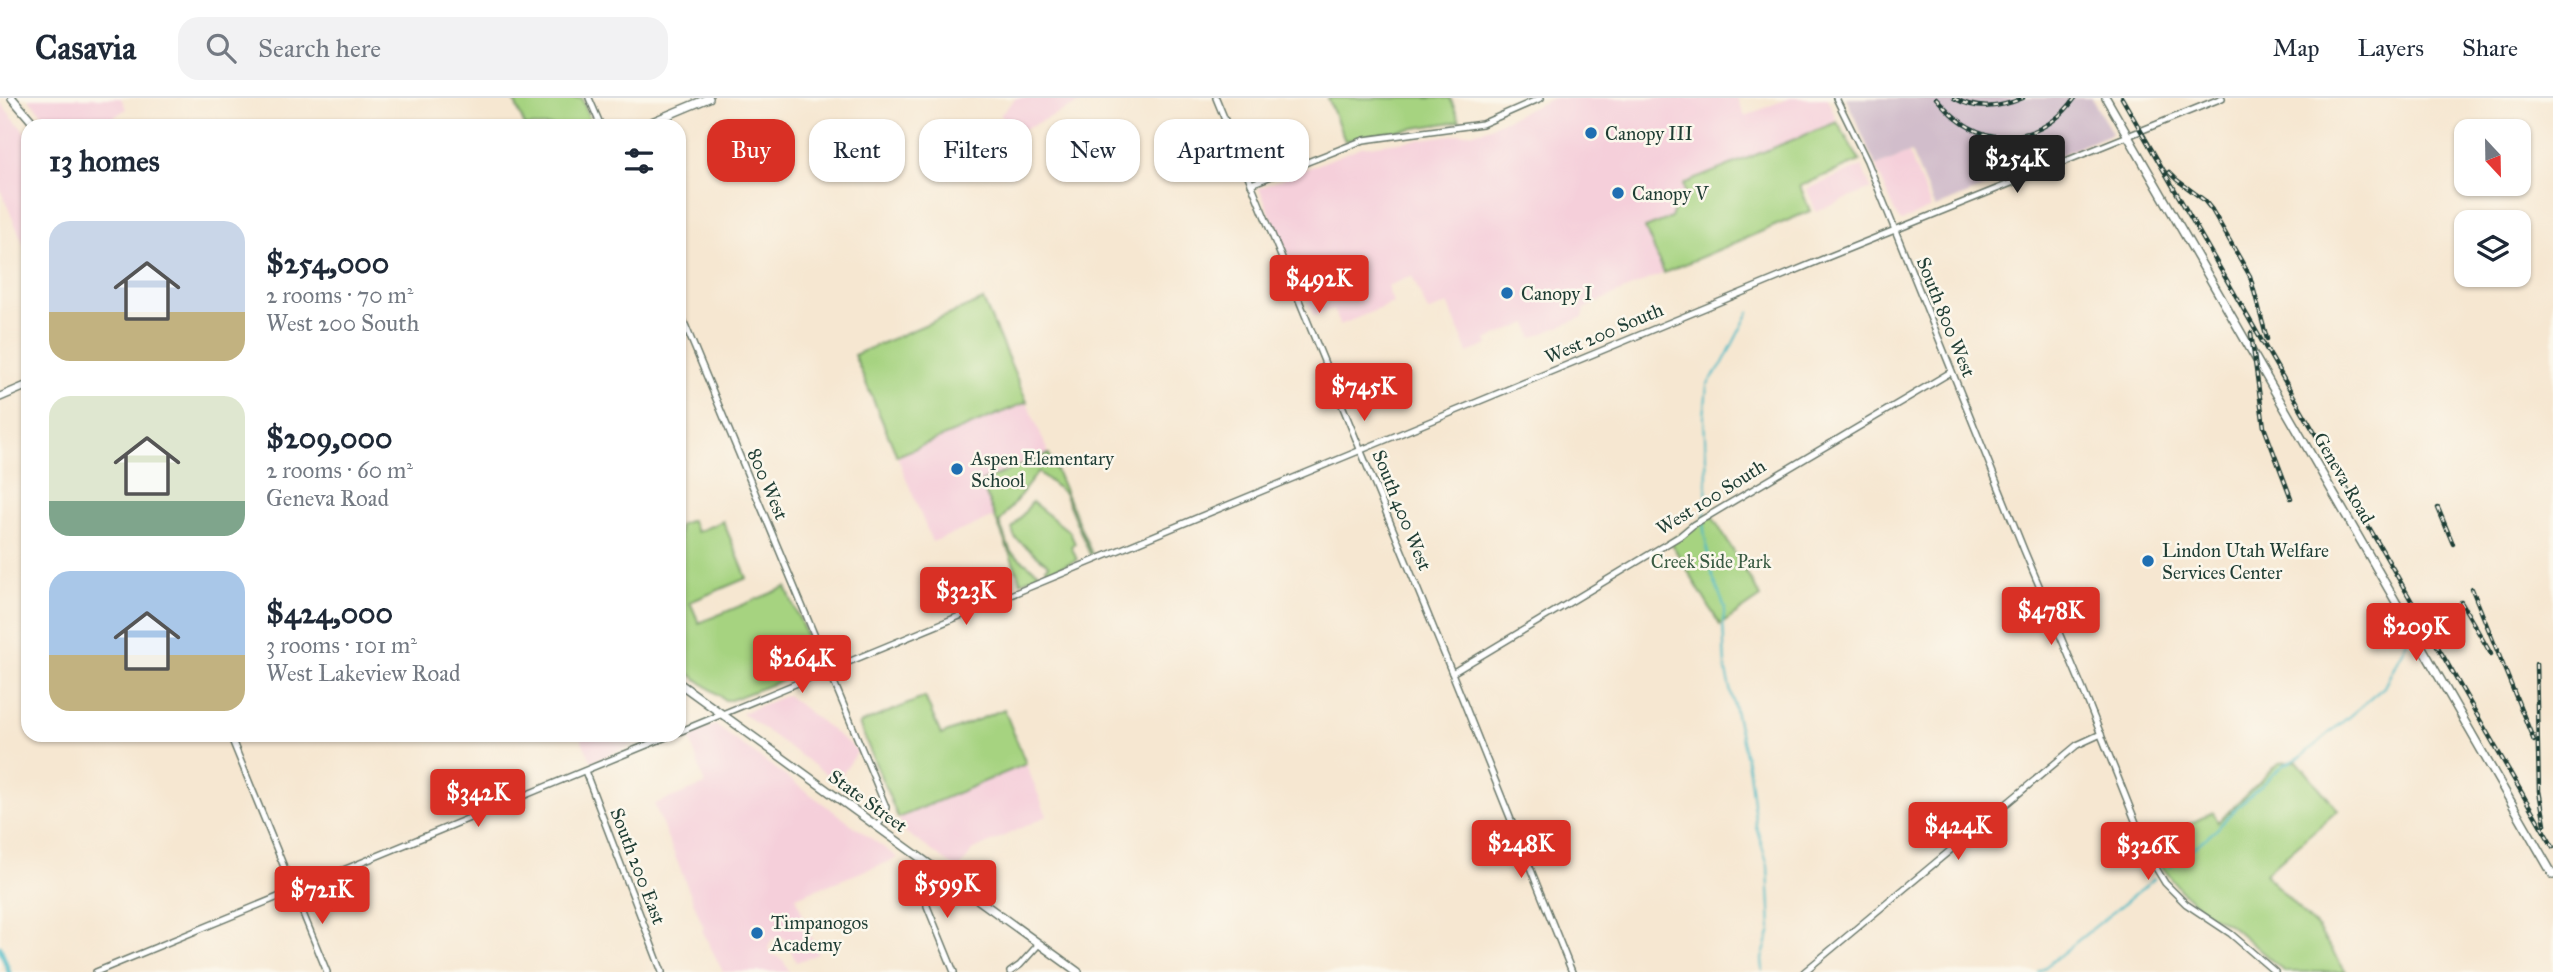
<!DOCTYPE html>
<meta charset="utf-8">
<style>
body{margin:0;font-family:"IM FELL Great Primer",serif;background:#f2f2f3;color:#1f2937;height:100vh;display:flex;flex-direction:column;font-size:26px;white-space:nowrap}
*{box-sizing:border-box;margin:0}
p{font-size:23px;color:#747a83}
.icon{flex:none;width:38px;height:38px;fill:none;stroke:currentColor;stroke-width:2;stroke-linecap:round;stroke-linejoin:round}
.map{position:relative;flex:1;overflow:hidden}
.details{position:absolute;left:21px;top:21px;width:665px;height:623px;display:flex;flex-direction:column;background:#fff;border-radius:21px;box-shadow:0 2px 5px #0004}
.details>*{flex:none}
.top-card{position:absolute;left:707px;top:21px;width:665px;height:63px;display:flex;gap:14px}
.needle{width:46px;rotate:158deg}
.buttons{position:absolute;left:2454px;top:21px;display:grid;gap:14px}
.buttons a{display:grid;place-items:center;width:77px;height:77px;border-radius:14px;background:#fff;box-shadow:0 2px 5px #0004;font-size:35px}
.price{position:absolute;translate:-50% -60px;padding:0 16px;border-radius:7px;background:#d93025;color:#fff;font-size:23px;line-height:46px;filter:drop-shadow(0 2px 4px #0008)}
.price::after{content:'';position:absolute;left:50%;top:42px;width:21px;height:16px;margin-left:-10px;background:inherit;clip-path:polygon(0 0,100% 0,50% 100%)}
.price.selected{background:#222;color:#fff}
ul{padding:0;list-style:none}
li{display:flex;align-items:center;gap:21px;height:175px;padding:0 28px}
li span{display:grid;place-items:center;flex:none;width:196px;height:140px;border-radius:21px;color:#555}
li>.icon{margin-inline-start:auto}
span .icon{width:84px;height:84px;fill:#fffc;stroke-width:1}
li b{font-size:30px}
h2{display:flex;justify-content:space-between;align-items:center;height:84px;padding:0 28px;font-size:30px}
.tag{padding:0 24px;border-radius:21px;background:#fff;box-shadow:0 2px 5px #0004;font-size:24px;line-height:63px}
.tag.selected{background:#d93025;color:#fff}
header{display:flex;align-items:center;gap:42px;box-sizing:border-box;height:98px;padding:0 35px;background:#fff;border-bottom:2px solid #e0e1e3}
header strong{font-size:33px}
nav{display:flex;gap:38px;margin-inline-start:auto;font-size:24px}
.search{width:490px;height:63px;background:#f2f2f3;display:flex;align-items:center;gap:18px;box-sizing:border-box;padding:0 24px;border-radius:21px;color:#747a83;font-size:26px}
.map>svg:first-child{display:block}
.built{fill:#f5cfda}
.industrial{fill:#d1bdcb}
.green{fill:#a6d380;stroke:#62885a;stroke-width:2}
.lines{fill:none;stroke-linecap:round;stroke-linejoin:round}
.stream{stroke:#4bb9c5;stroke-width:2}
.canal{stroke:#4bb9c5;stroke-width:5}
.minor-casing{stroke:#6a786b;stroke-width:8}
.major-casing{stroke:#6a786b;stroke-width:10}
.minor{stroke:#fff;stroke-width:5}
.major{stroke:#fff;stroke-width:7}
.rail-casing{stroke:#1f3d34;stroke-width:4.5}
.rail{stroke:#fbf7ec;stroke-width:2;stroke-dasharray:5;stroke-linecap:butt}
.poi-dot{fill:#1f6fb2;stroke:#fbf7ec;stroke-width:2.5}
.labels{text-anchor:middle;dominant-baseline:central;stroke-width:5;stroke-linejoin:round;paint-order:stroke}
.poi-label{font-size:19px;fill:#1f3d34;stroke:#fbf7ec;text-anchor:start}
.street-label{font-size:19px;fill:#1f3d34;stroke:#fbf7ec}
.park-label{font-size:19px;fill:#3a5b43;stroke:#fbf7ec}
</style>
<header>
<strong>Casavia</strong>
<div class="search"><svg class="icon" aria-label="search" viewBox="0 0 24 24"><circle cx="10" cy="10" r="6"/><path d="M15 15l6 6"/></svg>Search here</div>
<nav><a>Map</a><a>Layers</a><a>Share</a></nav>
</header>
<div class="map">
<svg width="2553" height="874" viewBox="0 0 2553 874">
<rect width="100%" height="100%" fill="#fbf7ec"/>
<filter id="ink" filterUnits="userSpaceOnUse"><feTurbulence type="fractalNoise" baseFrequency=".0143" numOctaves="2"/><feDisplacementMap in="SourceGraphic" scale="14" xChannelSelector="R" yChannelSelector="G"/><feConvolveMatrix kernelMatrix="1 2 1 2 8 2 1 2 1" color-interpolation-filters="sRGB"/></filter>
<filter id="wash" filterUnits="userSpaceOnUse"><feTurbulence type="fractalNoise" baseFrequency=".00686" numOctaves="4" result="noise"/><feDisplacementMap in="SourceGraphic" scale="28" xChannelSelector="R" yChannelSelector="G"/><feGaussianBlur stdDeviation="1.57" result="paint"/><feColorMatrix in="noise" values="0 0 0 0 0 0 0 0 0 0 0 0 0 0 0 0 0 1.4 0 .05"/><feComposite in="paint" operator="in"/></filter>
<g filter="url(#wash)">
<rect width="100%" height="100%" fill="#f6e7d1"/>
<g class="built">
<path d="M28,0h93l5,11 -25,17h-48z"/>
<path d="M1016,0h74l-72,34 -18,-17z"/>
<path d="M1553,0h184l8,18 44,-18h39l9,24 -154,61 2,10 -8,8 -6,17 -25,10 18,45 -64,28 -15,8 -2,8 -51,21 -4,-15 -42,17 2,5 -20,8 -20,-49 -20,8 -16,-36 -25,10 6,17 -53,22 -7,-16 -19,7 -55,-128 102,-41 120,-16z"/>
<path d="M0,4l28,34v118l-28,-65z"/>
<path d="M1909,55l22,55 -29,13 -4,-2 -22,-53z"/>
<path d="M1862,68l9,23 -55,23 -9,-23z"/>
<path d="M1027,304l22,52 -68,28 14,35 -63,25 -35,-86z"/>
<path d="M787,597l71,56 -21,31 -95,-69z"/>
<path d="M715,627l183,133 -102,39 22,57 -22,8 -10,-22 -4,-3 -10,2 -4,9 2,5 13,7 6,12h-66l-21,-42 2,-2 -50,-124 51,-19 -16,-49z"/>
<path d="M579,637h77l-64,27z"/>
<path d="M1026,666l21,52 -75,35 -13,19 -54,-38 -7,-14z"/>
</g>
<path class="industrial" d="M1846,0h245l21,35 -177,75 -24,-56 -35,14z"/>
<g class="green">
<path d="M513,0h69l10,28h-67z"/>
<path d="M1328,0h122l10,23 -96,15 -19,5z"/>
<path d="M1837,24l23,39 -60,25 10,25 -146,62 -19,-45 26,-10 6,-17 8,-8 -2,-9z"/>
<path d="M983,202l44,102 -130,54 -43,-101z"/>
<path d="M1049,356l43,100 -2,1 -26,-62 -26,-21 -39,51 12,29 30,22 -20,8 -40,-100z"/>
<path d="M1032,404l38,30 5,12 -4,2 6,14 -29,12 -2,-4 3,-3 -34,-27 -3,-9z"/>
<path d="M1711,416l50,83 -41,28 -50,-84z"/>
<path d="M691,422l6,12 26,-11 24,57 -57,24 9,21 87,-36 33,79 -88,34h-6l-46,-34v-141z"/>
<path d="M925,599l16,38 63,-26 22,55 -128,54 -39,-94z"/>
<path d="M2297,663l41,49 -73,64 53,55 28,43h-61l-53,-46 -24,-12 -26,-22 -22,-28 -10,-20 63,-32 5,10 61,-59z"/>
</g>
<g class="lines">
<g class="stream">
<path d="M1749,214l-26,51 -16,22 -3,32 3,62 -3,51 7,42 14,36 -2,13 2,46 24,104 7,55 12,40 3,64 -9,29 1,12"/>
<path d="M2170,769l47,-38 17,-19 50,-45 18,-9 82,-69 23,-46"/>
<path d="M2039,874l115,-93"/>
</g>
<path class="canal" d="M0,849l9,25"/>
</g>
</g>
<g filter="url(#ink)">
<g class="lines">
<g class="minor-casing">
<g id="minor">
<path d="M589,0l12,28"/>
<path d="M1216,0l236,575 120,299"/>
<path d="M1836,0l31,63 28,69 129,320 60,142 66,166 15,25 21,21 45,30 44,38"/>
<path d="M1251,86l113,-44 118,-16 59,-26"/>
<path d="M679,212l207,497 -2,10 -7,9"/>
<path d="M1452,575l228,-137 13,-11 258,-153"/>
<path d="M679,634l1149,-475 394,-159"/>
<path d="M230,637l97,237"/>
<path d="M585,673l77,201"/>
<path d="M935,770l-9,23 1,15 27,66"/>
<path d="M96,874l575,-237"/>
<path d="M1010,874l10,-7 19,-21"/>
<path d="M1804,874l273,-227 24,-11"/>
</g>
</g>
<g class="major-casing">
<g id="major">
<path d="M12,0l24,28"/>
<path d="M2106,0l447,777"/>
<path d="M642,28l67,-28"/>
<path d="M0,299l28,-12"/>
<path d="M679,585l399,289"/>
</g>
</g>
<use href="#minor" class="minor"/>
<use href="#major" class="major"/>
<g class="rail-casing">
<g id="rail">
<path d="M1936,0c10,11 20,22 33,29 38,22 82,5 106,-29"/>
<path d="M1954,0c23,13 45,10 69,0"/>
<path d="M2122,0l431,749"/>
<path d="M2009,52l26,-11"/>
<path d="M2169,74l8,8 27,20 8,10 38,66 17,63"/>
<path d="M2251,235l13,94 27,71"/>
<path d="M2438,410l15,36"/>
<path d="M2472,491l62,152"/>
<path d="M2461,504l30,52"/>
<path d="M2536,566l3,127 6,33"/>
</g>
</g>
<use href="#rail" class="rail"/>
</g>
</g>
<g class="poi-dot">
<circle cx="1591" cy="35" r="7"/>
<circle cx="1618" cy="95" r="7"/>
<circle cx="1507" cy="195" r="7"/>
<circle cx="957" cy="371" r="7"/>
<circle cx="2148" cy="463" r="7"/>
<circle cx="757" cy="835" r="7"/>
</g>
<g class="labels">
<g class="poi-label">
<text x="1605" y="35">Canopy III</text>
<text x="1632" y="95">Canopy V</text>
<text x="1521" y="195">Canopy I</text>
<text x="971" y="360">Aspen Elementary<tspan x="971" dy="22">School</tspan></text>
<text x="2162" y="452">Lindon Utah Welfare<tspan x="2162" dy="22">Services Center</tspan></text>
<text x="771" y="824">Timpanogos<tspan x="771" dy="22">Academy</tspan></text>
</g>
<g class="street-label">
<text transform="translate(1946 219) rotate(68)">South 800 West</text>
<text transform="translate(1604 235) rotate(-23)">West 200 South</text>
<text transform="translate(2344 380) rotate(60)">Geneva Road</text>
<text transform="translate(768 386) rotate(67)">800 West</text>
<text transform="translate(1711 399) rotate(-32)">West 100 South</text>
<text transform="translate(1402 412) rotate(68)">South 400 West</text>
<text transform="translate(868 703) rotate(36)">State Street</text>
<text transform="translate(638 768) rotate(69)">South 200 East</text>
</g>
<g class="park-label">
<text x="1711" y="463">Creek Side Park</text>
</g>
</g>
</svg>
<div class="buttons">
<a><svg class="needle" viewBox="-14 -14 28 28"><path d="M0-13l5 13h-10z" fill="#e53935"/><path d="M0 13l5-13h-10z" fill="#747a83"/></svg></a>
<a><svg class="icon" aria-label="layers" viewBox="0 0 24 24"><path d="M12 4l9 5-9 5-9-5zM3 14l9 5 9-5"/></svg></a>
</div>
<b class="price selected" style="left:2017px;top:97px">$254K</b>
<b class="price" style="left:1319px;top:217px">$492K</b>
<b class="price" style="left:1364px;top:325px">$745K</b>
<b class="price" style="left:966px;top:529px">$323K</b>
<b class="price" style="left:2051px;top:549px">$478K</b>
<b class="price" style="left:2416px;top:565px">$209K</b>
<b class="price" style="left:802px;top:597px">$264K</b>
<b class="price" style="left:478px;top:731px">$342K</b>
<b class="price" style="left:1958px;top:764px">$424K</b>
<b class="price" style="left:1521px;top:782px">$248K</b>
<b class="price" style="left:2148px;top:784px">$326K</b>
<b class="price" style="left:947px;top:822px">$599K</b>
<b class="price" style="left:322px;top:828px">$721K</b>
<div class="top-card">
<a class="tag selected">Buy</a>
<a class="tag">Rent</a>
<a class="tag">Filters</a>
<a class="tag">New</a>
<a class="tag">Apartment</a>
</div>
<section class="details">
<h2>13 homes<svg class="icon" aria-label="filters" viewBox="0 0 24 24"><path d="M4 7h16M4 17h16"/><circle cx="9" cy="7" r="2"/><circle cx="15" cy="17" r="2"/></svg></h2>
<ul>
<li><span style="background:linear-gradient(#c9d6e8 65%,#c2b280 0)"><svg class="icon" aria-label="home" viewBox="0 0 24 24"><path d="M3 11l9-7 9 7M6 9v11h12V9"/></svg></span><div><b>$254,000</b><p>2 rooms · 70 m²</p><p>West 200 South</p></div></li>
<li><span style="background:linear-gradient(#dfe7d0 75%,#7fa58c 0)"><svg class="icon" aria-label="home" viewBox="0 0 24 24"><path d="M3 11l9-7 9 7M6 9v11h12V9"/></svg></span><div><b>$209,000</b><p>2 rooms · 60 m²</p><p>Geneva Road</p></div></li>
<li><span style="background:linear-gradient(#a9c7e8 60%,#c2b280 0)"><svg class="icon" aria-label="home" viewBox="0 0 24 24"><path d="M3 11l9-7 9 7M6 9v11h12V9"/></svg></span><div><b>$424,000</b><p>3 rooms · 101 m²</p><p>West Lakeview Road</p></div></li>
</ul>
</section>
</div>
